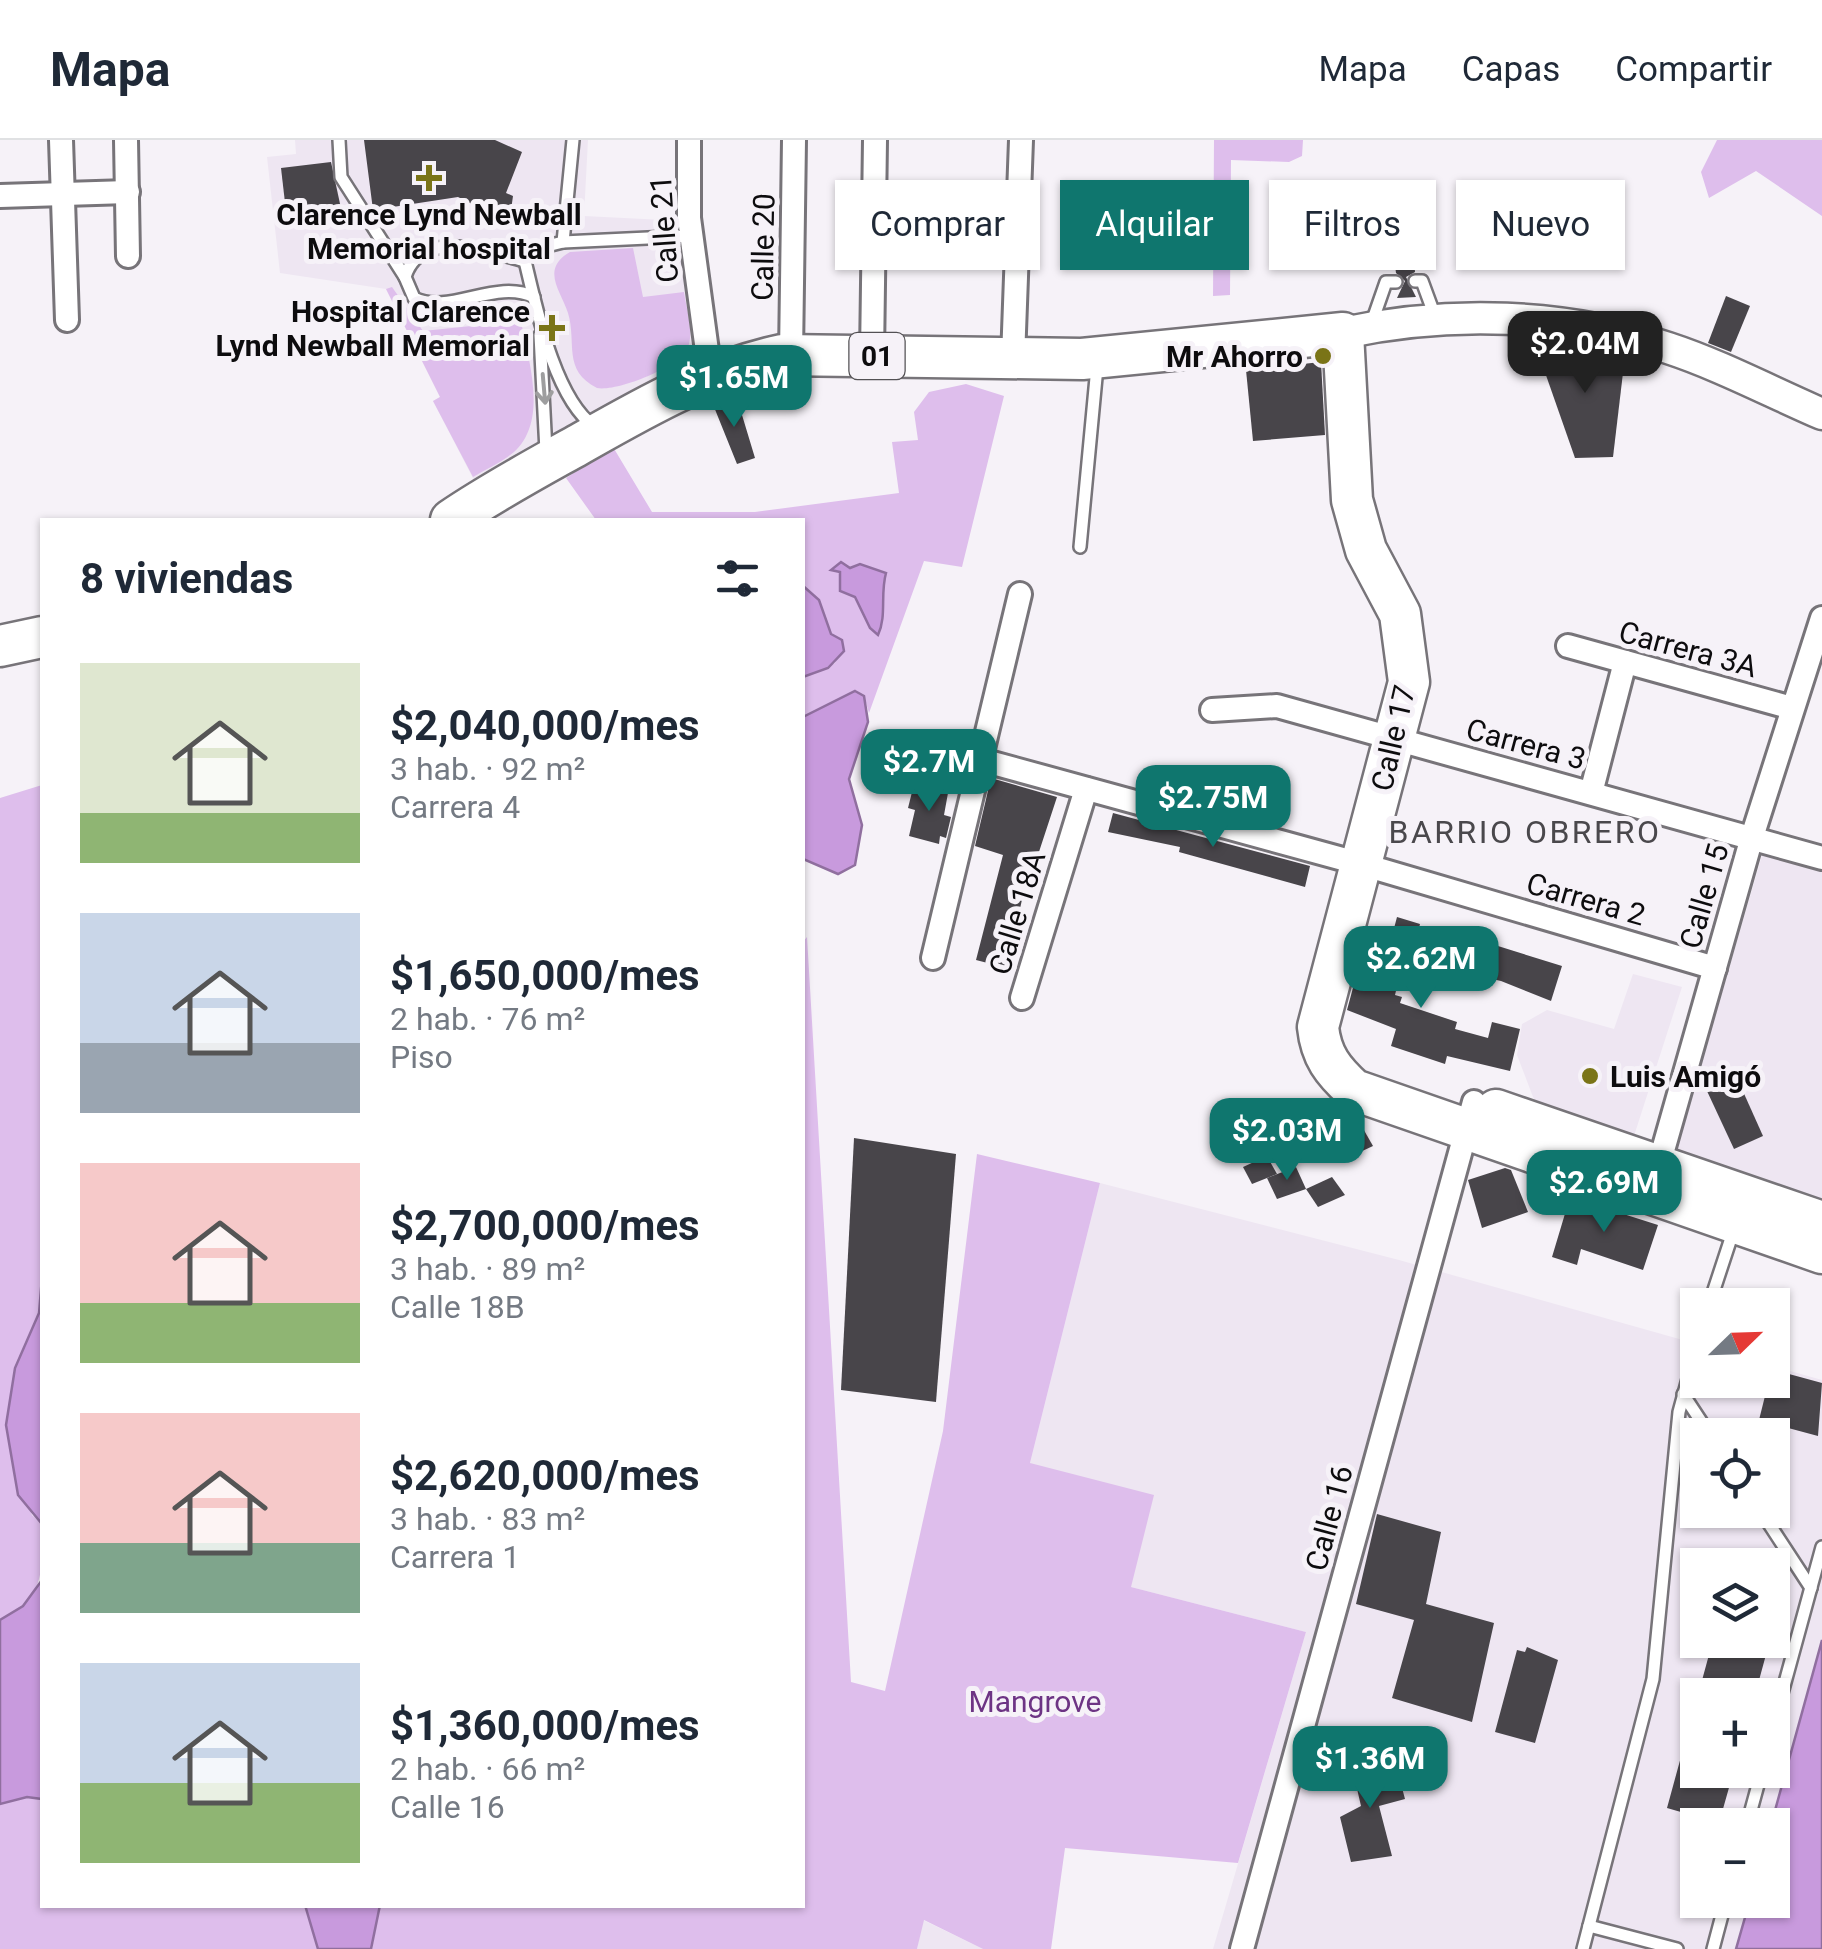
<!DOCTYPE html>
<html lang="es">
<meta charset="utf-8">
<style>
body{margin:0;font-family:Roboto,sans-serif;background:#f6f6f7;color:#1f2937;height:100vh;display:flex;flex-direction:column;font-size:38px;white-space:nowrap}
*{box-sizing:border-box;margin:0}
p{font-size:32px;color:#747a83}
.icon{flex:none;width:55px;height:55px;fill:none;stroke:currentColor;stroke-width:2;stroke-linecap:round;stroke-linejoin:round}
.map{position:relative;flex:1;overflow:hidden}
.panel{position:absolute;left:40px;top:378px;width:765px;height:1390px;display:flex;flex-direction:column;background:#fff;border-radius:0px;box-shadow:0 2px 8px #0004}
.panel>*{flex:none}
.banner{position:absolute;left:835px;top:40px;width:835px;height:90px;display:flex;gap:20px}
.needle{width:65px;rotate:67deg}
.controls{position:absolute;left:1680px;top:1148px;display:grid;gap:20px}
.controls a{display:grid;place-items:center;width:110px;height:110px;border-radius:0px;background:#fff;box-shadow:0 2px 8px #0004;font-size:50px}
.price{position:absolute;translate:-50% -85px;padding:0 22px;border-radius:20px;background:#0f766e;color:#fff;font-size:32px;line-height:65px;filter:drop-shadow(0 2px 5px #0008)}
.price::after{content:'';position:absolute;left:50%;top:60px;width:30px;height:22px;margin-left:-15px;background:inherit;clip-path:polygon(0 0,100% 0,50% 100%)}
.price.active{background:#222;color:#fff}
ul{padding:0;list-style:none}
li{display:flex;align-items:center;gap:30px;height:250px;padding:0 40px}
li span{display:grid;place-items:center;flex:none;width:280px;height:200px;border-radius:0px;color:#555}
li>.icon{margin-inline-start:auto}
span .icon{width:120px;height:120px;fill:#fffc;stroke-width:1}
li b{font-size:42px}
h2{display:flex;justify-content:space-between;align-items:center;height:120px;padding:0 40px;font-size:42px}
.chip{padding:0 35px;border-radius:0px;background:#fff;box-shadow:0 2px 8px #0004;font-size:35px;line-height:90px}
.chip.active{background:#0f766e;color:#fff}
header{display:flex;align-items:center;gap:60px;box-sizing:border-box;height:140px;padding:0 50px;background:#fff;border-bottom:2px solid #e0e1e3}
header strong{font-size:48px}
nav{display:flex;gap:55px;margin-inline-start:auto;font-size:35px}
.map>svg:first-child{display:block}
.built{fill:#eee6f2;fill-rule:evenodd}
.green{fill:#debeec;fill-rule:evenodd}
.water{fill:#c89add;stroke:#906f9f;stroke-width:2.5}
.building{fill:#48454a}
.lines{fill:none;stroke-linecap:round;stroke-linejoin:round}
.lane-casing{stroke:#777479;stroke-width:16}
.street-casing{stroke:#777479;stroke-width:28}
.secondary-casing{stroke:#777479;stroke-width:35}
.highway-casing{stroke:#777479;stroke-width:45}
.lane{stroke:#fff;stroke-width:11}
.street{stroke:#fff;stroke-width:22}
.secondary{stroke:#fff;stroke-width:30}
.highway{stroke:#fff;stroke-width:40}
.oneway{stroke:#9e9e9f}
.poi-dot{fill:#7a7417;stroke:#f6f2f8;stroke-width:4}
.labels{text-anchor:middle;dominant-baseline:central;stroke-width:10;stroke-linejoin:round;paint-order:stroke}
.shield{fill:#f6f2f8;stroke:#535154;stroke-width:2.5}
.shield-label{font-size:28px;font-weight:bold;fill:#0d0c0e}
.poi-label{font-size:30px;font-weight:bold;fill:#0d0c0e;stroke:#f6f2f8;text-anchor:end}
.street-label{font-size:30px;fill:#0d0c0e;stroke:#f6f2f8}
.park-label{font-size:30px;fill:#6d3484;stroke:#f6f2f8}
.neighbourhood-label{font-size:32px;letter-spacing:2.5px;fill:#4a484c;stroke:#f6f2f8}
</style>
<header>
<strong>Mapa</strong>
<nav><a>Mapa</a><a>Capas</a><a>Compartir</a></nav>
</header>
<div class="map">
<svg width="1822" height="1809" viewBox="0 0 1822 1809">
<rect width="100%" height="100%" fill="#f6f2f8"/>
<g class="built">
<path d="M295,0h293l-4,76 100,5 20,145 -226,122 -45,-87 7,-4 -54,-108 -106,-16 -13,-116 29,-3z"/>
<path d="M1763,712l59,18v330l-146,-50z"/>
<path d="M1633,834l49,13 -49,152 -95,-29 -21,-55 5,-31 25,-14 67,19z"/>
<path d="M1100,1043l299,77 298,84 1,36h74l1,-14 49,14v260l-51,185h-73v75h52l-14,49h-523l93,-317 -175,-45 -101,-124zM1698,1295h74v75h-74zM1698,1425h74v75h-74zM1698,1555h74v75h-74z"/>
<path d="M923,1780l60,29h-66z"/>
</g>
<g class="green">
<path d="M1214,0h89l-1,16 -13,6 -58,-2 -1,135 -17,1z"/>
<path d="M1717,0h105v76l-66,-45 -47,27 -8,-26z"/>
<path d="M633,108l10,49 41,-5c2,15 10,40 4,55 -8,20 -71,45 -91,41 -35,-18 -20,-45 -29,-75 -7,-22 -28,-44 2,-61z"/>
<path d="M392,147l31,44 98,-10c7,39 28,99 -7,131 -12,10 -28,17 -41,25l-40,-76 7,-4 -54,-108z"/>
<path d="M966,244l38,12 -42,171 -38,-6 -55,152 -5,-17 -9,-5 -52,26v-40l32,-14 7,-23 -11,-6 -12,-34 -16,-15 -1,-65h-206l-30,-42 47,-31 39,65h103l144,-19 -7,-51 26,-2 -4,-28 15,-20zM865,426l5,5 11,-1 3,10 -3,50 -26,-33 -15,-6v-19z"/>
<path d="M42,645v492l-3,36 -24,55 -9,57 26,90 10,9c0,45 5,74 -42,96v-822z"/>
<path d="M807,797l44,745 34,9 58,-260 34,-277 123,29 -70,280 124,32 -23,92 175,45 -68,231 -173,-15 -14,101h-68l-59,-29 -7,29h-545l8,-44h422v-962z"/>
<path d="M27,1657l15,2v106h263l13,44h-318v-145z"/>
</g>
<g class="water">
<path d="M841,422l9,6 10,-4 26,9c-6,21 1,43 -8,62l-8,-7 -15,-31 -15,-6v-19l-9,-2z"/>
<path d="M802,445l17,15 12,34 11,6 2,11 -16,17 -25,9z"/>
<path d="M855,551l9,5 4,26 -19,57 13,46 -7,40 -17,9 -35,-15v-142z"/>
<path d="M42,1137v247l-24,-29 -12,-70 9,-57 24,-55z"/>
<path d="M42,1440v219l-15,-2 -27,7v-184l23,-14z"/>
<path d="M1822,1500v309h-86l14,-49h22l-1,-75z"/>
<path d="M305,1765h75l-9,44h-53z"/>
</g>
<g class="building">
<path d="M364,0h131l27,12 -16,41 7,3 -3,21 -10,6 -25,-10 -1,-8 -16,-8 -85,13z"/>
<path d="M331,22l11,51 -55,7 -6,-52z"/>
<path d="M1420,76l14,13 1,17 -9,11 -12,2 1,13 -9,5 10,20 -19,1 8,-17 -9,-8 -5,-39 11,-15z"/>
<path d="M1726,156l24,10 -19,46 -23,-9z"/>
<path d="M1534,201l91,15 -12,101 -38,1z"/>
<path d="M1321,222l4,73 -72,6 -7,-71z"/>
<path d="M728,256l3,11 8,-2 16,53 -18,6 -25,-62z"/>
<path d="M991,638l66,19 -22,67 -5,-1 -23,105 -31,-8 27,-105 -28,-9z"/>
<path d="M914,644l34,9 -4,22 7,2 -5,21 -6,-2 -1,8 -30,-8 6,-26 -7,-2z"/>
<path d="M1113,673l197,53 -5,21 -126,-35 1,-5 -72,-15z"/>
<path d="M1397,777l23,7 -9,36 -7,-3 -9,38 7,2 -2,6 57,19 -2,7 33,9 4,-16 28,7 -10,42 -63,-15 -2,8 -54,-18 5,-17 -49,-19 17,-63 23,8z"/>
<path d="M1453,792l109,34 -11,35 -50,-20 -31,-7 -1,5 -28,-9z"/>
<path d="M1737,938l26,58 -29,13 -27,-58z"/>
<path d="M1293,965l11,18 -26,11 -9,-18z"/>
<path d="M1328,975l11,19 -28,12 -10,-19z"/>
<path d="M1361,985l12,21 -28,13 -10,-20z"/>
<path d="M854,998l102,16 -20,248 -95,-12z"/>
<path d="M1267,1016l10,18 -25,10 -9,-17z"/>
<path d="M1296,1027l10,22 -29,10 -10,-21z"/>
<path d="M1505,1028l6,2 17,42 -46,16 -14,-48z"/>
<path d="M1332,1037l13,18 -27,12 -12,-18z"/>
<path d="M1570,1057l88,28 -15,45 -62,-21 -4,16 -25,-8z"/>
<path d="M1789,1234l33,9 -4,53 -59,-16 8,-32 18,7z"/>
<path d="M1377,1374l64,18 -15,72 68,19 -22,99 -80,-24 22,-78 -58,-16z"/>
<path d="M1713,1500h57l-15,55h-57z"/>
<path d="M1527,1507l31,13 -23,83 -40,-11 22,-82 8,2z"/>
<path d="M1693,1573h5v57h36l-15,53 -52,-15z"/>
<path d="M1380,1613l9,34 12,-3 4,15 -26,7 13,50 -41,6 -11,-45 21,-11 -9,-39 10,-3 -1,-6z"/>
</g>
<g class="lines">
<g class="lane-casing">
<g id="lane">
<path d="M339,0l2,37 64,100"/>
<path d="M573,0l-10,102 -28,7 -10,12c11,46 30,139 70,166"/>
<path d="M563,102l127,-6"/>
<path d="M525,121c-36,-9 -105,-34 -120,16l9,21c35,18 82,-20 120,-1"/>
<path d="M1415,141h7l14,38"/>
<path d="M1371,185l15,-43h10"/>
<path d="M540,195l6,116"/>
<path d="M1080,407l17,-180"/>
<path d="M1709,1165l24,-73"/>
<path d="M1683,1254l27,41"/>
<path d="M1760,1370l51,78"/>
<path d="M1772,1590l50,-183"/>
<path d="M1747,1685l15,-55"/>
<path d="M1589,1786l88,23"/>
<path d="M1583,1809l70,-270 26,-267 19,-70"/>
<path d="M1713,1809l13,-49"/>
</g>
</g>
<g class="street-casing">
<g id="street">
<path d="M61,0l6,180"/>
<path d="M126,0l2,116"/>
<path d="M689,0v78l21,155"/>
<path d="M0,56l128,-4"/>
<path d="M791,215l3,-215"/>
<path d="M872,216l3,-216"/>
<path d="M1013,219l8,-219"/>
<path d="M1568,506l224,62"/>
<path d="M1212,570l65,-4 545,152"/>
<path d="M978,619l383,105 354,104"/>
<path d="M1591,653l34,-131"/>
<path d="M933,818l87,-364"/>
<path d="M1022,858l64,-209"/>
<path d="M1656,1035l96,-338 70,-219"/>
<path d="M1242,1809l232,-847"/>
</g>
</g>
<g class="secondary-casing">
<path id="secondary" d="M1343,193c106,-23 222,-20 325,15 52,17 103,44 154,66"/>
</g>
<g class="highway-casing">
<g id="highway">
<path d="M451,380c41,-28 84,-51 127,-75 67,-38 129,-74 204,-90l300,4 261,-26 9,167 14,50 34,64 9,68 -91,345c3,29 15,44 36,63l468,163"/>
<path d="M0,506l42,-9"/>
<path d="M1496,970l326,112"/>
</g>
</g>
<use href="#lane" class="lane"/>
<use href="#street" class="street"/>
<use href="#secondary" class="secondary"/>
<use href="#highway" class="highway"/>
</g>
<defs><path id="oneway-shaft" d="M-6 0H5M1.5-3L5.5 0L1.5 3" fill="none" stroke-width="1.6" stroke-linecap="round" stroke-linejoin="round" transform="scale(2.5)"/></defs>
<use class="oneway" href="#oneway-shaft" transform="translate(544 249) rotate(85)"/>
<g class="poi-dot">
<path d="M424 23h10v10h10v10h-10v10h-10v-10h-10v-10h10z"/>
<path d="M547 173h10v10h10v10h-10v10h-10v-10h-10v-10h10z"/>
<circle cx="1323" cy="216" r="10"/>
<circle cx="1590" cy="936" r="10"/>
</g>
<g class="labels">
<rect class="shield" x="849.5" y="193" width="55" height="46" rx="8"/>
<g class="shield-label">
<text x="877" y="216">01</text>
</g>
<g class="poi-label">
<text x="429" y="74" text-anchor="middle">Clarence Lynd Newball<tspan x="429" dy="34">Memorial hospital</tspan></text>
<text x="530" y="171">Hospital Clarence<tspan x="530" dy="34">Lynd Newball Memorial</tspan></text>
<text x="1303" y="216">Mr Ahorro</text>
<text x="1610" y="936" text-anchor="start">Luis Amigó</text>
</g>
<g class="street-label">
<text transform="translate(664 89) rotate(-94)">Calle 21</text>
<text transform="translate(763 107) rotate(-89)">Calle 20</text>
<text transform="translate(1688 509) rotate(15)">Carrera 3A</text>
<text transform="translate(1393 598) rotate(-77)">Calle 17</text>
<text transform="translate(1526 604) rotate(15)">Carrera 3</text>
<text transform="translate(1704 756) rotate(-74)">Calle 15</text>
<text transform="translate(1586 759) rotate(16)">Carrera 2</text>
<text transform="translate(1017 773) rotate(-73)">Calle 18A</text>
<text transform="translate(1329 1378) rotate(-75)">Calle 16</text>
</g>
<g class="park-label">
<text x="1035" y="1561">Mangrove</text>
</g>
<g class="neighbourhood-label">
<text x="1525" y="692">BARRIO OBRERO</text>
</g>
</g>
</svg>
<div class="controls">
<a><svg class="needle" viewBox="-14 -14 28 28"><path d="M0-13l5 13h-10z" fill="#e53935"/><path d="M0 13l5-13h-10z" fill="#747a83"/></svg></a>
<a><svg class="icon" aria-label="locate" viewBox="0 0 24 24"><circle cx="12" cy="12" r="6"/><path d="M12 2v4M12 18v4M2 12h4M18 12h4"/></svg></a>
<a><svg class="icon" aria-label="layers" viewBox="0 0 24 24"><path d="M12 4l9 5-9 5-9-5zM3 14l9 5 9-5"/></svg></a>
<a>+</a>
<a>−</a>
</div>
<b class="price active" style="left:1585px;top:256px">$2.04M</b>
<b class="price" style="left:734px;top:290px">$1.65M</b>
<b class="price" style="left:929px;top:674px">$2.7M</b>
<b class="price" style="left:1213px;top:710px">$2.75M</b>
<b class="price" style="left:1421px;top:871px">$2.62M</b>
<b class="price" style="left:1287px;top:1043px">$2.03M</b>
<b class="price" style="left:1604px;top:1095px">$2.69M</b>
<b class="price" style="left:1370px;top:1671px">$1.36M</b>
<div class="banner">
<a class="chip">Comprar</a>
<a class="chip active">Alquilar</a>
<a class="chip">Filtros</a>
<a class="chip">Nuevo</a>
</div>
<section class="panel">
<h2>8 viviendas<svg class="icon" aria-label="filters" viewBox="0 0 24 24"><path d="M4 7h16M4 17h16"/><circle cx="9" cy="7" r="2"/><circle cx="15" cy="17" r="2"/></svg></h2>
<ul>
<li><span style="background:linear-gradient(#dfe7d0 75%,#8fb573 0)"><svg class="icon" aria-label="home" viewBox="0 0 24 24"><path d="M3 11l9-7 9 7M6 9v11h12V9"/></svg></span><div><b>$2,040,000/mes</b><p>3 hab. · 92 m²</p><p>Carrera 4</p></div></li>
<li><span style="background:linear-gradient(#c9d6e8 65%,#9aa5b1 0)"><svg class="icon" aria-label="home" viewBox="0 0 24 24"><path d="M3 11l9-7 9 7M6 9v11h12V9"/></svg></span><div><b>$1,650,000/mes</b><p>2 hab. · 76 m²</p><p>Piso</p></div></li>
<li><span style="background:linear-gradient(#f6c9c9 70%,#8fb573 0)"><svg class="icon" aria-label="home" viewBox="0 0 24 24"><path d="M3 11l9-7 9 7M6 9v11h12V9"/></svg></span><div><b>$2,700,000/mes</b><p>3 hab. · 89 m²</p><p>Calle 18B</p></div></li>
<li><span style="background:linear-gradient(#f6c9c9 65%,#7fa58c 0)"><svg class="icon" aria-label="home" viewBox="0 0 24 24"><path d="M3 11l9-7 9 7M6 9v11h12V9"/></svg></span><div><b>$2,620,000/mes</b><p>3 hab. · 83 m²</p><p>Carrera 1</p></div></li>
<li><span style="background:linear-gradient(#c9d6e8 60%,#8fb573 0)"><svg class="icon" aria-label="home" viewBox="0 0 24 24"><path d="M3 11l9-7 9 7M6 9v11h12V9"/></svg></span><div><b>$1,360,000/mes</b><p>2 hab. · 66 m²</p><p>Calle 16</p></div></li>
</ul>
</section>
</div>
